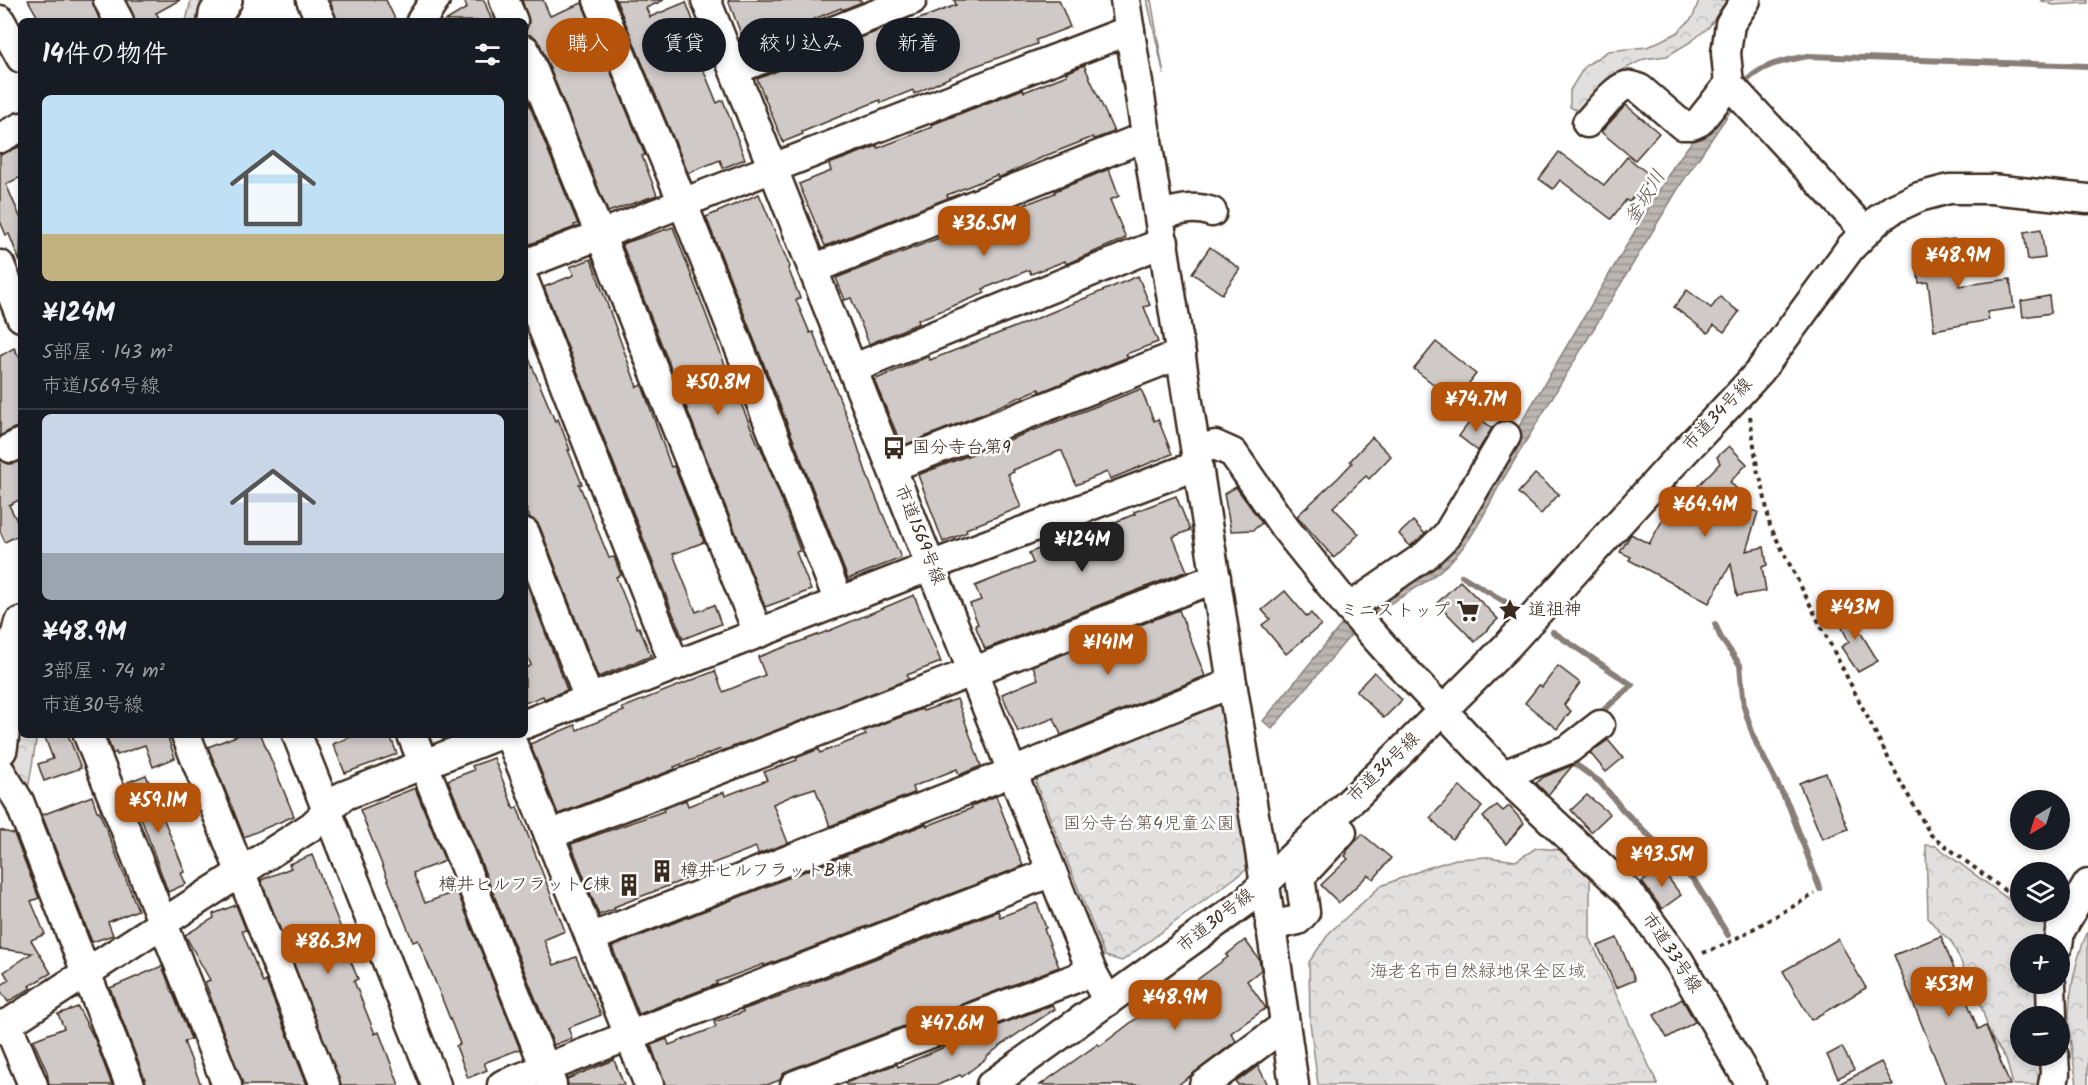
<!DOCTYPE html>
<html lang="ja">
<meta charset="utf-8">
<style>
body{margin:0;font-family:Kalam,"Klee One",sans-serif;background:#20242c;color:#f1f3f6;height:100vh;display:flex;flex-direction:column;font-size:22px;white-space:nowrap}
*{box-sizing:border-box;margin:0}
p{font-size:20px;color:#9ea1a6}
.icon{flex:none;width:33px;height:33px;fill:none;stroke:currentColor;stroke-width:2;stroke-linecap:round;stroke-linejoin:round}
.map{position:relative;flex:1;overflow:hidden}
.details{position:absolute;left:18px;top:18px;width:510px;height:720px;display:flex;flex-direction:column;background:#171b24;border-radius:9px;box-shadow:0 3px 9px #0003}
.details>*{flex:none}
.banner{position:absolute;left:546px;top:18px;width:570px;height:54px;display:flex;gap:12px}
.needle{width:39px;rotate:218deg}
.tools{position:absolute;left:2010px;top:790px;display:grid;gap:12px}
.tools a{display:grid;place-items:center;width:60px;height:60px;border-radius:50%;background:#171b24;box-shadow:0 3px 9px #0003;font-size:30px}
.price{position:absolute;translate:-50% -51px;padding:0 14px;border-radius:12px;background:#b45309;color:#fff;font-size:20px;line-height:39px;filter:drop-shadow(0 2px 3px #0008)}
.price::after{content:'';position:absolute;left:50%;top:36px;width:18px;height:14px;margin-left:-9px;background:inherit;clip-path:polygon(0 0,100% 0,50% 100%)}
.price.selected{background:#222;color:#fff}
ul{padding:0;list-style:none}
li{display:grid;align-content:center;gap:12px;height:318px;padding:0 24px}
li+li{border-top:2px solid #363941}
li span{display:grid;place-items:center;height:186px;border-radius:9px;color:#555}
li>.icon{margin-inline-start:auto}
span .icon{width:108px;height:108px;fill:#fffc;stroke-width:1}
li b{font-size:26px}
h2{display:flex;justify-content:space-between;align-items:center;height:72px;padding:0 24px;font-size:26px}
.tag{padding:0 21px;border-radius:27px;background:#171b24;box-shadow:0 3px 9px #0003;font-size:21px;line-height:54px}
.tag.selected{background:#b45309;color:#fff}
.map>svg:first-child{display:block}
.grass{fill:url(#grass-dots);stroke:#8e857e;stroke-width:1.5}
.forest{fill:url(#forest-crowns);stroke:#8e857e;stroke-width:1.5}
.water{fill:url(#water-rules);stroke:#887e77;stroke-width:1.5}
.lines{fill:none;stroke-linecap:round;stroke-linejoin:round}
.stream{stroke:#887e77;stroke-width:6}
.building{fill:#cfcac7;stroke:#3b2a1e;stroke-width:1.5}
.minor-casing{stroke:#3b2a1e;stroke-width:33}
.major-casing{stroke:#3b2a1e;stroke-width:38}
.path{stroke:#3b2a1e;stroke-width:4;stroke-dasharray:4.5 4.5;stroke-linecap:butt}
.minor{stroke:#fff;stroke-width:28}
.major{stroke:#fff;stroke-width:33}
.labels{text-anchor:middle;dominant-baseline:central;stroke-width:5;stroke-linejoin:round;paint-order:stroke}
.street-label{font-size:18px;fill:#3b2a1e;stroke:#fff}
.poi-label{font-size:18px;fill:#3b2a1e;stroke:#fff;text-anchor:start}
.park-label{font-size:18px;fill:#65584e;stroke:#fff}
.water-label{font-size:20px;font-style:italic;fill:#685b52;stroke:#fff}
</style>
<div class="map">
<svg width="2088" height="1085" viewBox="0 0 2088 1085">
<defs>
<pattern id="grass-dots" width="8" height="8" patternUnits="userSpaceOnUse" patternTransform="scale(1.5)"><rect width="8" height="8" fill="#e2e0de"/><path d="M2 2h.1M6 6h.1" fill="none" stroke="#c3c0be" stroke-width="1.8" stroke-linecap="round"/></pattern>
<pattern id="forest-crowns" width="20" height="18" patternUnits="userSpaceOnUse" patternTransform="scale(1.5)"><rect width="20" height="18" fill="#e2e0de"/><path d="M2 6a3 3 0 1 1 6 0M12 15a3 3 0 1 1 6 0" fill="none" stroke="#c3c0be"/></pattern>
<pattern id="water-rules" width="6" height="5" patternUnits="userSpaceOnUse" patternTransform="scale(1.5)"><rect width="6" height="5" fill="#bcb6b3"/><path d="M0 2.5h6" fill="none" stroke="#9a9491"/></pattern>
</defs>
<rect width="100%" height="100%" fill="#fff"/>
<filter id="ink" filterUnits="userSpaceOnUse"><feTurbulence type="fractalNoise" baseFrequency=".0167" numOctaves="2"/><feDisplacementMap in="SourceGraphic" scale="12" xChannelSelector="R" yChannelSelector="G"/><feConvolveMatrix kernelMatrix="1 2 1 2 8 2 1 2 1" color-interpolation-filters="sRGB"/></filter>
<g filter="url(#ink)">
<path class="grass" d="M1147,0h4l13,75z"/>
<g class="forest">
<path d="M191,0h7l4,6 -1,15h-15z"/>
<path d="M1699,0h28l-18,27 -17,14 -25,15 -23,3 -29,15 -31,40 -14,-7v-17l15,-24 23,-15 39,-4 30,-14 16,-16z"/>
<path d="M2040,0h48v3l-35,2z"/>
<path d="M21,693v42h16l-10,61 -15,-38z"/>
<path d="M1214,698l7,6 26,165 -125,92 -17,-5 -69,-173 5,-12z"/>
<path d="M1926,845l10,1 84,62v4c18,0 30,17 29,33h-29v39h24v33h-24v39h27l1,29h-35l-7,-26 -16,-24 -10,-33 -29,-61 -11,-9 -12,-14z"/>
<path d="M1536,848l24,2 30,24v64l68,147h-340l-8,-63 -1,-60 21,-30 51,-46 46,-18 29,-9 32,-2 28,4z"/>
<path d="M2088,931v154h-11c-3,-23 -9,-48 -8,-71 1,-27 8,-59 19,-83z"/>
</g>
<g class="water">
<path d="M1724,98l10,8 -53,78 -182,302c-11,21 -21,42 -35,60 -23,31 -61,50 -94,69l-8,-11 96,-75 215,-362z"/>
<path d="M1346,619l9,11 -83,99 -9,-8z"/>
</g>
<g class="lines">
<g class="stream">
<path d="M1741,87c17,-22 41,-26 67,-31l280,10"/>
<path d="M1462,576l50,30"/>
<path d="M1715,624l6,14 19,27 4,42 7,22 6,16 32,61 31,83"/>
<path d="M1553,632l79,53 -35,31"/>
<path d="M1568,759l32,23 23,28 71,70 34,55"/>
</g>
</g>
<g class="building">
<path d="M28,0h64l8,21h-60z"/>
<path d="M127,0h53l-24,13 5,8h-26z"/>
<path d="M331,0h55l10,21h-59l-7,-20z"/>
<path d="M464,0h20l8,21h-47l22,-13z"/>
<path d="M522,0h21l7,16 32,-13 63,152 -3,1 15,39 -49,17 -68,-168 -5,-7 -10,-3 4,-12z"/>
<path d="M616,0h48l-18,8 4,9 36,-15 11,29 -8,4 28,68 6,-3 22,59 -22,9 -3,-8 -32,13z"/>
<path d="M728,0h133l1,2 -20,8 -1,-2 -95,39z"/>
<path d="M954,0h105l11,27 -34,13 1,4 -67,24 -56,26 -1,-4 -32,13 -1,-3 -78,32 1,2 -20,8 -26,-63 151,-60 1,4 47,-18z"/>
<path d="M1084,65l30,67 -20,7 -1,-2 -48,19 -47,22 -1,-3 -50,20 1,3 -123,48 -26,-62 32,-13 -2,-7 48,-18 1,2 54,-21 -1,-2 92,-36 1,3 43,-17 -1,-2z"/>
<path d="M525,94l53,130 -4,1 1,2 -50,19z"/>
<path d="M1626,105l33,28 -24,27 -34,-28z"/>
<path d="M21,146v31l-15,7 15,35 -1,43 -11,-28 -3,1 -6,-14v-66z"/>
<path d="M1559,152l45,33 23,-28 24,19 -22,26 -3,-2 -15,19 -51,-39 -7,9 -14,-10z"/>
<path d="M1109,169l10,27 -9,4 16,38 -60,26 -1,-3 -34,13 -2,-4 -46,19 2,4 -67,27 1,3 -50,21 -18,-46 -6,2 -9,-22 219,-85v-2z"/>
<path d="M759,194l31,73 -2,1 12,30 -4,2 14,33 3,-1 8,20 33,83 14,43 33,80 -53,21 -142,-362z"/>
<path d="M673,227l63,167h1l22,53 1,-1 26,65 14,40 -4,1 15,38 -46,17 -143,-363z"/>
<path d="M2041,229l4,29 -17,2 -4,-28z"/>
<path d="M1954,239l5,47 51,-7 4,29 -27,4 2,8 -55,10 -6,-48 -9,1 -4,-32 15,-2 -1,-7z"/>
<path d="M1210,247l30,22 -18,25 -30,-21z"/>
<path d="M591,259l46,128 5,-2 29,82 3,-1 30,76 -31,12 23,58 18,-7 7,19 -38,15 -139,-352 30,-12 -4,-8z"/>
<path d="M1138,276l12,29 -6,2 14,35 -32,12 2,3 -88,35 -1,-3 -49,21v1l-88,35 -28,-66 55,-24 1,4 103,-40z"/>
<path d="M1687,290l24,18 9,-11 19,15 -15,20 -10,-7 -6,8 -34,-26z"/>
<path d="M2049,296l2,17 -28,4 -2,-16z"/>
<path d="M1436,342l40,32 -21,27 -41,-32z"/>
<path d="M14,348l7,12v67l-7,1 -14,8v-80z"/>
<path d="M525,349l30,72 3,-2 12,31h-2l14,34h-3l30,74 5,-1 7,18 -5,2 21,51 2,-1 12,29 -53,21 -58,-150 -4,-6 -6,-3 -5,-12z"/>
<path d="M1141,389l13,32 4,-2 14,35 -62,25 -3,-7 -31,13 -14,-34h-3l-46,19 1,2 -6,2 13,33 -55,22 1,3 -24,10 -25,-67z"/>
<path d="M1475,415l17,13 -14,23 -19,-15z"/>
<path d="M1372,437l19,19 -22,23 -3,-3 -33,31 26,27 -25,24 -37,-42 42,-39 13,-14 -2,-2z"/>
<path d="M1729,446l18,18 -17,18 9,9 -12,11 31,10 -12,39 18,-4 3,18 -5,2 4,24 -29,5 -6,-32 -22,39 -80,-43 2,-3 -11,-5 11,-18 18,10 18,-32 7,-25 19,4 27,-28 -3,-6z"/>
<path d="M0,460l9,4 12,-3v38l-12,6 12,24v5l-16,8 -5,-11z"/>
<path d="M1535,474l24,20 -18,20 -23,-21z"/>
<path d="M1236,487l26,36 -9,7 -22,1 -7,-37z"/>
<path d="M1176,496l14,34 -17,7 14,34 -202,78 -10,-24 3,-1 -8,-20 11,-4 -6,-14 58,-23 -4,-10 60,-24 1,3 45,-18 -1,-2z"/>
<path d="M1413,521l12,13 -15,12 -11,-12z"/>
<path d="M525,579l42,111 -23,9 -1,-3 -18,7v-34l6,-4 -6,-15z"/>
<path d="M1460,581l38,38 -23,23 -38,-39z"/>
<path d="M1285,591l22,26 4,-4 10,12 -35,29 -24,-29 8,-6 -8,-9z"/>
<path d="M914,595l27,67 -34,13 2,4 -187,72 -1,-2 -47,18 1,2 -117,45 -28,-70 45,-19 2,5 47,-19 -2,-3 93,-37 8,21 42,-17 -7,-18 73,-27z"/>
<path d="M1843,604l35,57 -20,11 -17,-25 8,-5 -16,-33z"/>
<path d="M1179,610l26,66 -144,59 -7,-17 -36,14 -16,-38 36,-15 -5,-13z"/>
<path d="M1558,666l22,17 -16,22 7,6 -14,18 -32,-26 14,-18 3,2z"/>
<path d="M1374,672l28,28 -18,18 -28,-27z"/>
<path d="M957,699l24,67 -22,9 -2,-6 -45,18 2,6 -84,33 -15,-38 -19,6 -23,10 15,39 -30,11 -2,-7 -45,17 1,5 -98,38 1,2 -16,6 -28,-71 93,-33 -1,-2 23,-9 2,6 36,-14 1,4 42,-16 -3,-8 33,-12 -1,-2 23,-9 1,4 46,-18 -2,-4 58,-22 1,2z"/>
<path d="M44,735h24l13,33 -37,13 -6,-17 15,-5z"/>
<path d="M106,735h61l8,23 -22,9 -8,-22 -28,10 -1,-3 -3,2z"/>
<path d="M239,735h22l33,81 -50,21 -36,-90z"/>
<path d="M355,735h35l7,19 -52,19 -12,-29z"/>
<path d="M1608,740l15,18 -17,14 -16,-19z"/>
<path d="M494,758l20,51 3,-2 48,124 -21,9 10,25 22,-8 25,58 -33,13 4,10 -18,7 -106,-265 26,-10 -2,-4z"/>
<path d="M1573,765l-25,30 -12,-12 8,-6z"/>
<path d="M1826,773l22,56 -26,10 -23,-56z"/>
<path d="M146,775l39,97 -4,1 5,11 -18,8 -40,-110z"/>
<path d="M1460,786l22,21 -30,32 -22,-21z"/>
<path d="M415,788l30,73 -32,12 12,30 32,-12 63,158 -36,14 3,7 -19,8 -12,-32 4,-2 -23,-58 -19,-46 -5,2 -53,-132z"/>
<path d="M1587,795l23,19 -19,18 -20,-22z"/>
<path d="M92,796l5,15h2l39,99 -30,12 5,13 -21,7 -50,-127z"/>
<path d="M996,796l27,70 -259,100v-2l-48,18 1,2 -78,30 -27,-67 314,-123 1,2 45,-18 -1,-2z"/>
<path d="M1497,805l6,6 6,-5 15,17 -18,21 -23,-27z"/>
<path d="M0,830l14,4 25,64 -8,3 14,33 -14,6 20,33 -22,13 2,2 -23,14 -8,-12v-4l9,-6 -5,-8 28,-19 -32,-4z"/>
<path d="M1362,834l29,24 -17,21 -6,-4 -29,28 -18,-18 27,-26 -3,-3 2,-3 -1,-1z"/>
<path d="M312,855l32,81 -3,1 17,42 -4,2 21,53 4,-2 20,53h-58l-80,-205 30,-12 -2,-4z"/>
<path d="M1661,868l20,27 -19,14 -20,-27z"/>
<path d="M1037,903l9,25 -2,1 15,38 -270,103 -6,4 -3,6 -13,5h-102l-14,-40 16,-6 2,6 47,-18 -2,-5 29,-10 -1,-2 68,-25v-1l188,-73 2,6z"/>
<path d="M236,905l10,25 -4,1 21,52 3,-2 41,104h-64l-38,-103 5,-2 -25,-45 29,-17 -1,-4z"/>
<path d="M1941,936l37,93 8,-3 24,59h-64l-52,-130z"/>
<path d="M1617,938l18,42 -19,8 -18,-42z"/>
<path d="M1838,939l28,49 -55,32 -28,-49z"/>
<path d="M1245,940l14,19 2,11 -14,11 19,27 -35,25 5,8 -58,44h-138l58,-41 2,2 54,-41 1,2 31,-22 1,2 41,-30 -2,-2z"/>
<path d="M162,966l29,73 -7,3 17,43h-54l-37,-97z"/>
<path d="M1682,999l13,23 -28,16 -13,-23z"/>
<path d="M1052,1005l3,4 -47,31 -22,17 1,1 -25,19 -2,-2 -22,10h-92l-1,-2 52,-19 1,3 72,-31z"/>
<path d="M78,1007l17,33 17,45h-63l-2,-13 -14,-32 31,-12 -6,-14z"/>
<path d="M1842,1047l12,23 -16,8 -11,-23z"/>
<path d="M614,1060l10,25h-56l-1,-6z"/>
<path d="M1881,1062l12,23h-56z"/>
<path d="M1258,1066l10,19h-30l-2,-3z"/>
</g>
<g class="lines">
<g class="minor-casing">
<g id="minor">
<path d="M108,0l11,21"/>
<path d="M311,0l10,21"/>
<path d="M504,0l9,21"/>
<path d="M598,0l78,186 163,416"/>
<path d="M706,0l346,872 40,100 16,29"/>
<path d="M1125,0l107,683 28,168 34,234"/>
<path d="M1746,0l-16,24 -4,29 3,31 136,147"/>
<path d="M0,20l21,38"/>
<path d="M421,21l14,-21"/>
<path d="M525,50l82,202 151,381"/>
<path d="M734,70l178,-70"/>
<path d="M1587,123c9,-9 27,-34 39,-37 5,-1 9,1 14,3l42,36h10l7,-3 30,-38"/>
<path d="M0,138l21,-11"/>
<path d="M1159,215c18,-4 34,-10 53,-3"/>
<path d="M525,264l605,-234"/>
<path d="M0,265l21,52"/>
<path d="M813,269l334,-133"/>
<path d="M525,283l150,383"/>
<path d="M852,369l312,-127"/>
<path d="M11,448l10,-5"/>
<path d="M1196,450l19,-5 18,8 52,75 64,80 42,47 112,120 127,119 49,67 72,124"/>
<path d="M892,467l289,-113"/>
<path d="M525,533l64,166"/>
<path d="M1349,608l77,-53 21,-20 59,-99"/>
<path d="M525,724l424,-165 249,-94"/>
<path d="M88,735l139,350"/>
<path d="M186,735l139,350"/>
<path d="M297,735l139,350"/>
<path d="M412,735l140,350"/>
<path d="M509,735l140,350"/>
<path d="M0,771l19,30 111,284"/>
<path d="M1503,775l66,-26 31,-24"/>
<path d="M549,835l667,-257"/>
<path d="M1270,926l28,-6 7,-8 -5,-35 42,-45"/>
<path d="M590,938l435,-171 207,-84"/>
<path d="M2058,945l2,-14 28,-47"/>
<path d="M2051,984l1,33"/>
<path d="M7,1023l26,62"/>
<path d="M0,1029l312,-203 31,-30 155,-61"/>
<path d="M502,1085l550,-213"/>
<path d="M795,1085l297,-113"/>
<path d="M991,1085l254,-183 135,-129 128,-128 161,-177 71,-75 20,-22 91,-124 28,-28 14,-10 26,-12 30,-8h42l97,10"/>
<path d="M1204,1085l81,-60"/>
<path d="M2053,1085l2,-11 -1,-18"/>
</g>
</g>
<g class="major-casing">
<g id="major">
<path d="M215,21l1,-7 9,-14"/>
<path d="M0,749l12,-90 9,-35"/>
</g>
</g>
<g class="path">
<path d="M1750,416l8,58 4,9 8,43 131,257 30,52 89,67"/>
<path d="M1703,953l25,-10 87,-49"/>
</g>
<use href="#minor" class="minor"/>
<use href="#major" class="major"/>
</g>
</g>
<defs>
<g id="bus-bare" transform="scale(1.8)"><path d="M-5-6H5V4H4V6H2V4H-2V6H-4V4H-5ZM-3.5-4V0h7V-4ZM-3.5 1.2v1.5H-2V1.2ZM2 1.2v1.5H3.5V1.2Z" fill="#3b2a1e" stroke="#fff" stroke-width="2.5" paint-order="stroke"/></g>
<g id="sight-bare" transform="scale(1.8)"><path d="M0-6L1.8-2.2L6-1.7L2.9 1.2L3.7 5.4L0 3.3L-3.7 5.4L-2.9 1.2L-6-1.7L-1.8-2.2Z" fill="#3b2a1e" stroke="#fff" stroke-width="2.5" paint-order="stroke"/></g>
<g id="supermarket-bare" transform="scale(1.8)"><path d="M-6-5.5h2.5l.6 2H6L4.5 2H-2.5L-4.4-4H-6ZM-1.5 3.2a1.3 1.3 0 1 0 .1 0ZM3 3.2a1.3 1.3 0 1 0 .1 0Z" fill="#3b2a1e" stroke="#fff" stroke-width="2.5" paint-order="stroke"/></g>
<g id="building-bare" transform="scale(1.8)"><path d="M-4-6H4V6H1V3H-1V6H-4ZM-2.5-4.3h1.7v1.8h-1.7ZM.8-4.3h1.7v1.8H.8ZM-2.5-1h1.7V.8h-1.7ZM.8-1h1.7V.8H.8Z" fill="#3b2a1e" stroke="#fff" stroke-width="2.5" paint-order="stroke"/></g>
</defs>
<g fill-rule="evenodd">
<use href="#bus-bare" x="894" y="448"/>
<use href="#sight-bare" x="1510" y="610"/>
<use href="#supermarket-bare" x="1468" y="611"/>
<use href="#building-bare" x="662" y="871"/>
<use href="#building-bare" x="629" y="885"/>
</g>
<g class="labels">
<g class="street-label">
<text transform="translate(1718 415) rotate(-47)">市道34号線</text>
<text transform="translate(919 535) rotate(68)">市道1569号線</text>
<text transform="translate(1384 768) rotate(-44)">市道34号線</text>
<text transform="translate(1216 921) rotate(-38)">市道30号線</text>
<text transform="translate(1671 953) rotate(56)">市道33号線</text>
</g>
<g class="poi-label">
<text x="912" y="448">国分寺台第9</text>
<text x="1528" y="610">道祖神</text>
<text x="1450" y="611" text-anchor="end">ミニストップ</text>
<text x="680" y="871">樽井ヒルフラットB棟</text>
<text x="611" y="885" text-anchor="end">樽井ヒルフラットC棟</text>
</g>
<g class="park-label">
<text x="1149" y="824">国分寺台第4児童公園</text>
<text x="1478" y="972">海老名市自然緑地保全区域</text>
</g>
<g class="water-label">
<text transform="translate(1646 198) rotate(-59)">釜坂川</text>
</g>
</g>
</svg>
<div class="tools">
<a><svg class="needle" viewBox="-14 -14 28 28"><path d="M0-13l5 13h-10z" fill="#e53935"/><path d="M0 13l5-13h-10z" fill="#9ea1a6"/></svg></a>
<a><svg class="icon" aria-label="layers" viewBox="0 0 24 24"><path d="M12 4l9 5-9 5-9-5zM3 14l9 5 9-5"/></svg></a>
<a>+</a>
<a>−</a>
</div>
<b class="price" style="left:984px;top:257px">¥36.5M</b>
<b class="price" style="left:1958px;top:289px">¥48.9M</b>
<b class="price" style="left:718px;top:416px">¥50.8M</b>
<b class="price" style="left:1476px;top:433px">¥74.7M</b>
<b class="price" style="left:1705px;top:538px">¥64.4M</b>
<b class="price selected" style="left:1082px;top:573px">¥124M</b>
<b class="price" style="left:1855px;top:641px">¥43M</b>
<b class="price" style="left:1108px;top:676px">¥141M</b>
<b class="price" style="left:158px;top:834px">¥59.1M</b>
<b class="price" style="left:1662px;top:888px">¥93.5M</b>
<b class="price" style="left:328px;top:975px">¥86.3M</b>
<b class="price" style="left:1949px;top:1018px">¥53M</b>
<b class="price" style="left:1175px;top:1031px">¥48.9M</b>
<b class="price" style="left:952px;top:1057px">¥47.6M</b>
<div class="banner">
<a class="tag selected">購入</a>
<a class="tag">賃貸</a>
<a class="tag">絞り込み</a>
<a class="tag">新着</a>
</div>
<section class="details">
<h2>14件の物件<svg class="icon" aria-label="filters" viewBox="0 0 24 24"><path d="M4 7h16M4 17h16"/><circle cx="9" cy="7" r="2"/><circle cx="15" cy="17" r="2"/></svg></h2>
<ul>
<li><span style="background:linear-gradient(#bfe0f5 75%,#c2b280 0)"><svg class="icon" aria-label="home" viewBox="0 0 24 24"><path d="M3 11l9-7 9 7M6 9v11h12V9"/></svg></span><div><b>¥124M</b><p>5部屋 · 143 m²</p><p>市道1569号線</p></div></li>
<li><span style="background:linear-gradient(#c9d6e8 75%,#9aa5b1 0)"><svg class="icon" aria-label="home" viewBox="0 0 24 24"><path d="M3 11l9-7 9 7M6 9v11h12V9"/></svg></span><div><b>¥48.9M</b><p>3部屋 · 74 m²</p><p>市道30号線</p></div></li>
</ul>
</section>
</div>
